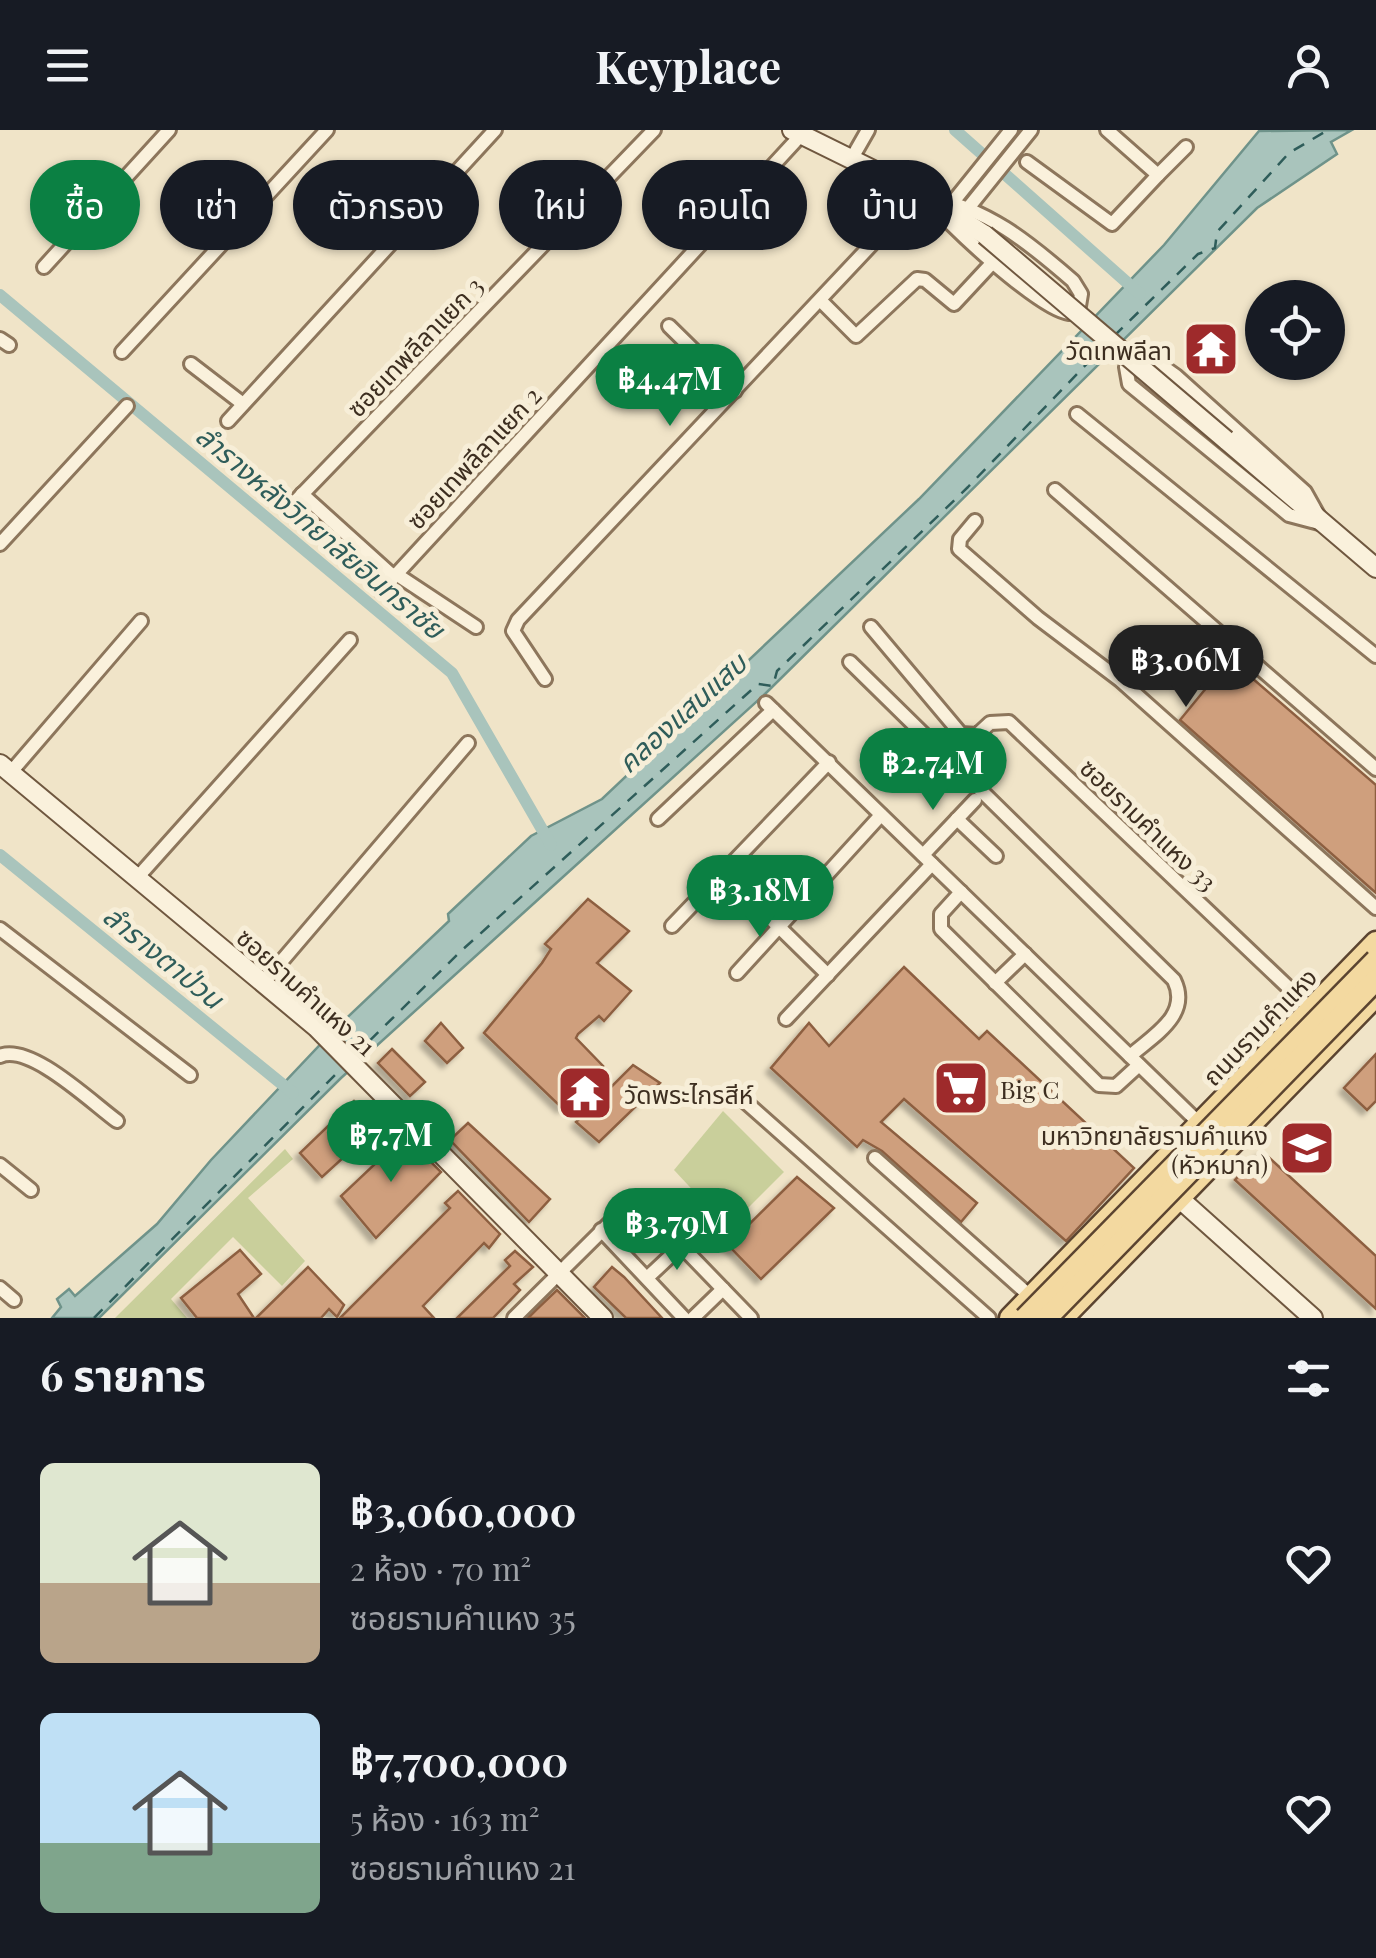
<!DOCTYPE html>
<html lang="th">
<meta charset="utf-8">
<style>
body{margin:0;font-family:"Playfair Display","Noto Sans Thai",serif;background:#20242c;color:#f1f3f6;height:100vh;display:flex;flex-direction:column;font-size:38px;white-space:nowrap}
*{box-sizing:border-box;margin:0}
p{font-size:32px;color:#9ea1a6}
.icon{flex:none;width:55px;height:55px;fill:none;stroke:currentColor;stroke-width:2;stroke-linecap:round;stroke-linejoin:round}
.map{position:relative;height:1188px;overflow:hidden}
.details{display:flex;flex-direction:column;background:#171b24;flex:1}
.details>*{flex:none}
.hud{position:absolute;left:30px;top:30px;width:1318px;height:90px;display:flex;gap:20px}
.tools{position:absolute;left:1245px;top:150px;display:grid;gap:20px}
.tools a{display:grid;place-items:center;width:100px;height:100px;border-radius:50%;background:#171b24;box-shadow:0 2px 8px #0004;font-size:50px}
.price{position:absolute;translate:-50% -85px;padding:0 22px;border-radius:35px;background:#0b8043;color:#fff;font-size:32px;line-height:65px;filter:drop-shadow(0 2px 5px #0008)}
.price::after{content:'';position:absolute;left:50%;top:60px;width:30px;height:22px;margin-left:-15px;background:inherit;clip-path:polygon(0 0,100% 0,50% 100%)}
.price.on{background:#222;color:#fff}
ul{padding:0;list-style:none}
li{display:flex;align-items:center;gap:30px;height:250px;padding:0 40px}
li span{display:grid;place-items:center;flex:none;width:280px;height:200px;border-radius:15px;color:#555}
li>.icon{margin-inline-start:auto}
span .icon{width:120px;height:120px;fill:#fffc;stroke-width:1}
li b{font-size:42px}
h2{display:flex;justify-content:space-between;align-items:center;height:120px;padding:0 40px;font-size:42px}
.chip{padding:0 35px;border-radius:45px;background:#171b24;box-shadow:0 2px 8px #0004;font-size:35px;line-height:90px}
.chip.on{background:#0b8043;color:#fff}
header{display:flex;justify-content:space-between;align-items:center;height:130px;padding:0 40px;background:#171b24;font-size:45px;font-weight:700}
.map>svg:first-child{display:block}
.green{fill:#c9cf9b}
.water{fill:#a9c4bc;stroke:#6f938a;stroke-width:2.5}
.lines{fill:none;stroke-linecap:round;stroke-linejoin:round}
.canal{stroke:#a9c4bc;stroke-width:12}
.ferry{stroke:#2f5d5a;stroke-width:2.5;stroke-dasharray:12 10;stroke-linecap:butt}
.building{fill:#cf9f7d;stroke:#8d5f41;stroke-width:2.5;filter:url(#shadow)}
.street-casing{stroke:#8d765c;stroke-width:18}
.secondary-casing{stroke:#6f573f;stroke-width:22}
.primary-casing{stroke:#5b4430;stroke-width:25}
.street{stroke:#faf1dc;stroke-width:12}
.secondary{stroke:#faf1dc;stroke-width:18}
.primary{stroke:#f3d9a0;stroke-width:20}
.secondary-bridge-casing{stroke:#6f573f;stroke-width:22;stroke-linecap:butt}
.primary-bridge-casing{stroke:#5b4430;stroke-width:25;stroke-linecap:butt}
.secondary-bridge{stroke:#faf1dc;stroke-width:18}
.primary-bridge{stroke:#f3d9a0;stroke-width:20}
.labels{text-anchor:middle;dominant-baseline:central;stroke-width:10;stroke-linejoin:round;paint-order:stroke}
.street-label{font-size:25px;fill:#3d2e20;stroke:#f7eed8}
.poi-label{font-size:25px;fill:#3d2e20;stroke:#f7eed8;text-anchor:end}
.water-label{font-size:28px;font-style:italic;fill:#2f5d5a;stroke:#f7eed8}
</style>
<header><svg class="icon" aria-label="menu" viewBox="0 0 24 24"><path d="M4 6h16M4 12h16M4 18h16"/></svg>Keyplace<svg class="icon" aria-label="person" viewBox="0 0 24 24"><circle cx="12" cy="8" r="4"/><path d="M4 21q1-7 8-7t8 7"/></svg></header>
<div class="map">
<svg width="1376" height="1188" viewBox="0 0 1376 1188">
<defs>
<filter id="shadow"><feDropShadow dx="-5" dy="5" stdDeviation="2.5" flood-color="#0004"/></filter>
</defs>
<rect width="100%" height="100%" fill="#f0e4c8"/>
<g class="green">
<path d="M723,981l61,61 -56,56 -54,-58z"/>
<path d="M285,1019l8,10 -45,39 57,63 -23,25 -49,-49 -62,62 16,19h-72z"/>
</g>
<path class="water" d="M1352,0l-21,12 6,12 -80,54 -492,486 -424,384 -242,240h-47l9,-11 -4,-8 12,-10 6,7 82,-72 54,-64 123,-130 115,-109 -1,-7 83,-78 71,-37 317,-300 245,-254 95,-114z"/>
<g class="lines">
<g class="canal">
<path d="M955,0l185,164"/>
<path d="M0,165l452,378 99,172"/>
<path d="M0,725l293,238"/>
</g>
<g class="ferry">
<path d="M1114,206l84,-82 17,-6 2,-16 72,-79 39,-23"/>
<path d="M354,926l107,-105 297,-267 15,2 4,-15 191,-184 137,-142"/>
<path d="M94,1188l251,-253"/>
</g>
</g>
<g class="building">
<path d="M1230,529l146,126v108l-196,-173z"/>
<path d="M588,769l41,32 -32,32 34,28 -27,30 -5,-5 -21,18 -2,4 27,28 -41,42 -78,-75 58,-70 9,-14 -6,-5z"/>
<path d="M904,837l75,72 8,-8 147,137 -68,73 -162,-142 -23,23 96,81 -16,19 -79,-71 -19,-11 -6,7 -86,-79 38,-45 20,23z"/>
<path d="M441,893l22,25 -16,15 -22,-22z"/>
<path d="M392,919l33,33 -15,14 -32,-33z"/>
<path d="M1376,924v47l-9,9 -23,-22z"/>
<path d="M633,935l27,18 -61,59 -23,-20z"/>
<path d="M354,971l24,25 -56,51 -22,-24z"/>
<path d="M468,993l82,76 -21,23 -79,-82z"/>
<path d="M399,1000l42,42 -65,66 -35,-42 53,-50 -4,-4z"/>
<path d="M1262,1021l114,105v53l-141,-129z"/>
<path d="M797,1047l37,31 -73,71 -33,-34z"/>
<path d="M458,1061l42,43 -11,14 -5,-5 -61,63 11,12h-94l110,-110 -5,-5z"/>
<path d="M240,1120l21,24 -23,20 16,24h-57l-16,-20z"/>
<path d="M515,1121l18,16 -19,17 6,6 -27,28h-36l53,-52 -5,-6z"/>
<path d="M308,1137l36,38 -7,12 -8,-8 -8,9h-65z"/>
<path d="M612,1137l12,10 38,41h-36l-32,-31z"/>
<path d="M557,1160l28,28h-57l8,-8z"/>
</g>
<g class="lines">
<g class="street-casing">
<g id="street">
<path d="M852,28l16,-28"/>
<path d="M1027,32l85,62 46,-49 -51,-45"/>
<path d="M1158,45l28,-28"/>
<path d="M926,66c62,13 101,45 147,85l8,13 -2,12 -10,7c-28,-3 -125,-91 -143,-117z"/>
<path d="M953,72l58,-72"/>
<path d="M42,76l33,27"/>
<path d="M969,77l62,-77"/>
<path d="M44,137l125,-137"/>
<path d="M821,171l35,35 61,-57 8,1 29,24 40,-43"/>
<path d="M669,196l66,65"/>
<path d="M0,209l9,6"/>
<path d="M122,222l205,-222"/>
<path d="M1148,226l28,20 129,116 18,32 -34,-9 -160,-131 -3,-17 11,-10z"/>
<path d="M191,234l52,40"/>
<path d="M1077,284l299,242"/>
<path d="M228,291l267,-291"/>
<path d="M1055,360l321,279"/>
<path d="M302,364l92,83"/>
<path d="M290,377l364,-377"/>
<path d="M975,391l-15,18 -1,10 79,69 82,62 256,228"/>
<path d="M0,414l127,-138"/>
<path d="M396,444l80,53"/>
<path d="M381,461l421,-457"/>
<path d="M871,497l90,107 16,1 13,-12 19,-1 302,287"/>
<path d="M850,532l324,318c17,35 -20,55 -44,76"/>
<path d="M545,549l-32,-48 5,-11 402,-427"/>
<path d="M766,573l433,420"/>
<path d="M11,642l130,-151"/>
<path d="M658,689l115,-109"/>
<path d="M957,689l39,37"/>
<path d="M923,725l52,-55"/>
<path d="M724,743l104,102"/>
<path d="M137,748l213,-238"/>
<path d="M961,762l-20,22v15l158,156 17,1 23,-21"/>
<path d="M672,796l157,-164"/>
<path d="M0,799l190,146"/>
<path d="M737,843l144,-158"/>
<path d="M263,853l205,-240"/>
<path d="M995,853l30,-29"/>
<path d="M786,889l146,-155"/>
<path d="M0,926c30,-13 91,46 117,65"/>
<path d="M740,967l249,221"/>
<path d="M875,1028l156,139"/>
<path d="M0,1035l31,25"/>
<path d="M601,1100l83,88"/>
<path d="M647,1148l34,-32"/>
<path d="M0,1158l14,12"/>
<path d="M514,1188l121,-120 116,120"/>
<path d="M693,1188l30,-29"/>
</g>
</g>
<g class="secondary-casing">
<g id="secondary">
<path d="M792,0l128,63 65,42"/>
<path d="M1226,310l150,128"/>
<path d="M0,634l316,263 287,291"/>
<path d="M1180,1069l133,119"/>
</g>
</g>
<g class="primary-casing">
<g id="primary">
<path d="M1010,1188l366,-376"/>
<path d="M1063,1188l313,-322"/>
</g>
</g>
<use href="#street" class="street"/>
<use href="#secondary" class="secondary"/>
<use href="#primary" class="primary"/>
<g class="secondary-bridge-casing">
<path id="secondary-bridge" d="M985,105l241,205"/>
</g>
<g class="primary-bridge-casing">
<g id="primary-bridge">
<path d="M1025,1188l351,-358"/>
<path d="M1047,1188l329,-338"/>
</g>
</g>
<use href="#secondary-bridge" class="secondary-bridge"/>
<use href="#primary-bridge" class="primary-bridge"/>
</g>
<defs>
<g id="temple-square" transform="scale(2.875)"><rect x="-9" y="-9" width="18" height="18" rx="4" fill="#9e2a2b" stroke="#f7eed8"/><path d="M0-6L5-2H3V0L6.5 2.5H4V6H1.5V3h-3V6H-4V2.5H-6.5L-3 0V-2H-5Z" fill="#fff"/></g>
<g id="supermarket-square" transform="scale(2.875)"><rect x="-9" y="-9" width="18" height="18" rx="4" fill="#9e2a2b" stroke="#f7eed8"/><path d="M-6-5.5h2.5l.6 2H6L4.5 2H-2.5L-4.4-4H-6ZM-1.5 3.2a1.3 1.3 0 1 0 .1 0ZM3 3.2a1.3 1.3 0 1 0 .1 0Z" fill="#fff"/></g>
<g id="university-square" transform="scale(2.875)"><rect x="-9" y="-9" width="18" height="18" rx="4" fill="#9e2a2b" stroke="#f7eed8"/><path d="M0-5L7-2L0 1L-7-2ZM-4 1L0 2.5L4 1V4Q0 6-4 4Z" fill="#fff"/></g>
</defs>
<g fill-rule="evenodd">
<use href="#temple-square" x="1211" y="219"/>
<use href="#supermarket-square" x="961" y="958"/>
<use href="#temple-square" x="585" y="963"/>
<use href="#university-square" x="1307" y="1018"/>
</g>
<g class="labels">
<g class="street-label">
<text transform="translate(414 216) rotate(-46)">ซอยเทพลีลาแยก 3</text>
<text transform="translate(473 327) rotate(-47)">ซอยเทพลีลาแยก 2</text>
<text transform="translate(1149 694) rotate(44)">ซอยรามคำแหง 33</text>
<text transform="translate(307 861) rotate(42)">ซอยรามคำแหง 21</text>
<text transform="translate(1259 896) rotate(-46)">ถนนรามคำแหง</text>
</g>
<g class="poi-label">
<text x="1172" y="219">วัดเทพลีลา</text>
<text x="1000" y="958" text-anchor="start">Big C</text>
<text x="624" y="963" text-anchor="start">วัดพระไกรสีห์</text>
<text x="1268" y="1004">มหาวิทยาลัยรามคำแหง<tspan x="1268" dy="29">(หัวหมาก)</tspan></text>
</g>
<g class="water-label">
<text transform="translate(321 401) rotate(40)">ลำรางหลังวิทยาลัยอินทราชัย</text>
<text transform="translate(681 582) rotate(-42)">คลองแสนแสบ</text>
<text transform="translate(164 826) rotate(39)">ลำรางตาป่วน</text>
</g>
</g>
</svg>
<div class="tools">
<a><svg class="icon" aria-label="locate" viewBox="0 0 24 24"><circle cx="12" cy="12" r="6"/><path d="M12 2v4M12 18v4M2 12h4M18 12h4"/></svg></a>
</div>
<b class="price" style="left:670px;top:299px">฿4.47M</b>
<b class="price on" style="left:1186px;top:580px">฿3.06M</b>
<b class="price" style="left:933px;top:683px">฿2.74M</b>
<b class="price" style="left:760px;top:810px">฿3.18M</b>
<b class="price" style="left:391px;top:1055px">฿7.7M</b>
<b class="price" style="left:677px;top:1143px">฿3.79M</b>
<div class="hud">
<a class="chip on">ซื้อ</a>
<a class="chip">เช่า</a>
<a class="chip">ตัวกรอง</a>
<a class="chip">ใหม่</a>
<a class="chip">คอนโด</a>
<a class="chip">บ้าน</a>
</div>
</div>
<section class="details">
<h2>6 รายการ<svg class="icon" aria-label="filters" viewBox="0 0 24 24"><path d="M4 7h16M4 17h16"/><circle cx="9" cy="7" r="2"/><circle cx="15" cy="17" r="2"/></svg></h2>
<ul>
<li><span style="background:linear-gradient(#dfe7d0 60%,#b9a48a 0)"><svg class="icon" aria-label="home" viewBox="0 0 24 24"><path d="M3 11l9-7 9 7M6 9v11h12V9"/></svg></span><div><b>฿3,060,000</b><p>2 ห้อง · 70 m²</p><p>ซอยรามคำแหง 35</p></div><svg class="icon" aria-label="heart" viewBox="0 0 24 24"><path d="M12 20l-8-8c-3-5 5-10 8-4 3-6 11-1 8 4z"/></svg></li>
<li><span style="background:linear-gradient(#bfe0f5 65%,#7fa58c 0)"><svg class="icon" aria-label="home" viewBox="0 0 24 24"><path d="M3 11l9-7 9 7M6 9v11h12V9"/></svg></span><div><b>฿7,700,000</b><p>5 ห้อง · 163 m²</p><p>ซอยรามคำแหง 21</p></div><svg class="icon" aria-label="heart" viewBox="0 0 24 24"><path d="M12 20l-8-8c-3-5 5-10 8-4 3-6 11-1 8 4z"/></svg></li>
</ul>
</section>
